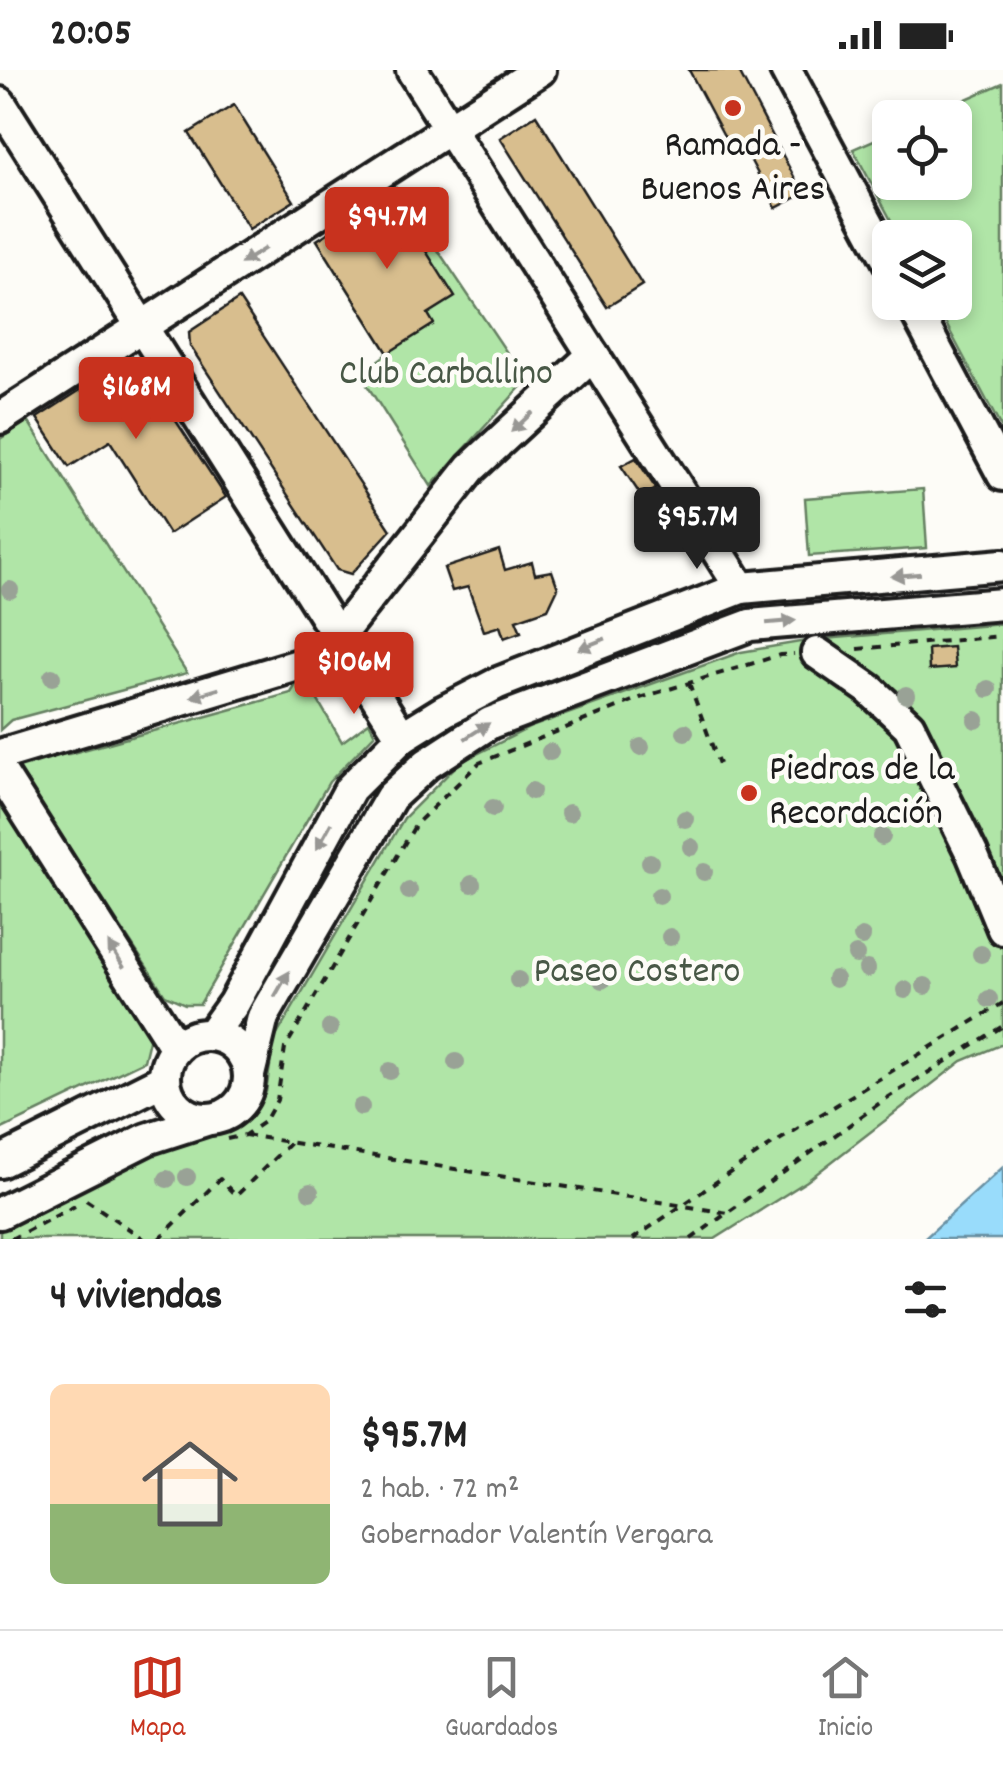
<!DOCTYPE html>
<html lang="es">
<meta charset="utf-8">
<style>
body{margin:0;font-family:Dekko,sans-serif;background:#f2f2f2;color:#222;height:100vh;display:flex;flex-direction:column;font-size:38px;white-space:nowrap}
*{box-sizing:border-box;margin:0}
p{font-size:32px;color:#767676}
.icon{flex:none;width:55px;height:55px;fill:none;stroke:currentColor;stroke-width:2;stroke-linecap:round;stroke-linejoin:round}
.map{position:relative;height:1169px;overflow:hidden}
.sheet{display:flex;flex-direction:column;background:#fff;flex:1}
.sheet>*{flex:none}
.fabs{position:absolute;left:872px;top:30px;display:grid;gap:20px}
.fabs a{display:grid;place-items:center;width:100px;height:100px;border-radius:15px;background:#fff;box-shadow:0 5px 15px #0003;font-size:50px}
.price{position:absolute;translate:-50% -85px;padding:0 22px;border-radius:10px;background:#c8321e;color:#fff;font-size:32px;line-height:65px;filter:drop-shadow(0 2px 5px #0008)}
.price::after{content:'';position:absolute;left:50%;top:60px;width:30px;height:22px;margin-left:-15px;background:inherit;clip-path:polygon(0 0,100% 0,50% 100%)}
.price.on{background:#222;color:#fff}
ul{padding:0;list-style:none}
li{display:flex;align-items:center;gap:30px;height:250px;padding:0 50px}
li span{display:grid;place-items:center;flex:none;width:280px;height:200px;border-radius:15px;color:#555}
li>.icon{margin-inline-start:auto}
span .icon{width:120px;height:120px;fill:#fffc;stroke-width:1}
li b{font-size:42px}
h2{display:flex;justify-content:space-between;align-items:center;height:120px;padding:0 50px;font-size:42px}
.status{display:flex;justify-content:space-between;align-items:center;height:70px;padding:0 50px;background:#fff;direction:ltr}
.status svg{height:28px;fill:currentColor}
.menu{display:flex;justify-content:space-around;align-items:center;height:140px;border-top:2px solid #e0e0e0;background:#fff;font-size:28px;color:#767676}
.menu a{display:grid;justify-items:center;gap:5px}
.menu .on{color:#c8321e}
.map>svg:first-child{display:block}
.green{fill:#b0e5a7;stroke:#668062;stroke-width:2.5}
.water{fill:#99dcfb;stroke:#678fa2;stroke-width:2.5}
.building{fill:#d8be8e;stroke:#1c1c1c;stroke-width:2.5}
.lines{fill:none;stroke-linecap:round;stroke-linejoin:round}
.minor-casing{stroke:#1c1c1c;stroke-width:38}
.path{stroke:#1c1c1c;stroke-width:4;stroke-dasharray:8 8;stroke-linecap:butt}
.minor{stroke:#fdfcf7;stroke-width:30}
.tree{fill:#99a296}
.oneway{fill:#989794}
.poi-dot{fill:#c8321e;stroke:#fdfcf7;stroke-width:4}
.labels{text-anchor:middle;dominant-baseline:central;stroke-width:9;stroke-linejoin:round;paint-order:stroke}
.poi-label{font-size:38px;fill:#1c1c1c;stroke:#fdfcf7}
.park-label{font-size:38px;fill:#485846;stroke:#fdfcf7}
</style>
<div class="status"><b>20:05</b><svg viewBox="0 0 49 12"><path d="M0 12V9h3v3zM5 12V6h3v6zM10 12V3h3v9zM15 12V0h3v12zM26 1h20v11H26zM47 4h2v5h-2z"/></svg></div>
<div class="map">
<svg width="1003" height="1169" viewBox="0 0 1003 1169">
<rect width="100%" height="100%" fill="#fdfcf7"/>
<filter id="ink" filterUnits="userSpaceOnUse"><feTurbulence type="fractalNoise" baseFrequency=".01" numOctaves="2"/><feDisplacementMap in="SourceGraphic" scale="20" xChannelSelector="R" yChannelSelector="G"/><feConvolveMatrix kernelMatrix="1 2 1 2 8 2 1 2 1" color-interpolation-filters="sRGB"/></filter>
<g filter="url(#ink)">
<g class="green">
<path d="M1003,13v348l-68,-128 20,-1v-64l-55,-1 -47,-88 37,-16v49h65v-64l-30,-1z"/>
<path d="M396,118l130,193 -95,105 -71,-112 28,-21 -71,-113z"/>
<path d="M28,351l159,252 -176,47 -11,10v-291z"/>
<path d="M923,419l4,59 -118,8 -4,-58z"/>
<path d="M1003,554v420l-41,17 -155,120 -92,58h-715v-11l175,-86 76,-24 15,-26 8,-52 130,-222 55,-55 72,-36 210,-75 71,-12z"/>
<path d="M327,603l4,14 -14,12 25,43 27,-20 6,12 -46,48 -129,222h-15l-20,-9 -148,-227 23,-14h29l222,-61 11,-18z"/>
<path d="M0,710l155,235 -11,46 -144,69z"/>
</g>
<path class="water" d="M1003,1097v72h-79z"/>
<g class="building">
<path d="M689,0h49l65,124 -27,14 -33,-62 -11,5z"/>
<path d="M234,35l60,96 -45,28 -60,-96z"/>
<path d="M536,45l106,170 -35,22 -107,-169z"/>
<path d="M390,124l65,103 -27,17 6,10 -46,29 -71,-113z"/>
<path d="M239,229l152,231 -40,44 -14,-4 -147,-224 -1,-14z"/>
<path d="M136,290l90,137 -57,37 -59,-93 -41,26 -32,-49 87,-56z"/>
<path d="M636,388l20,31 -14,8 -21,-31z"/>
<path d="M499,480l6,20 27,-8 3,12 17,-3 6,17 -10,21 -32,11 5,12 -17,6 -4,-12 -16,5 -16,-44 -16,4 -8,-23z"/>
<path d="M953,577l2,21 -26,2 -1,-21z"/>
</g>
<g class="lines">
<g class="minor-casing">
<g id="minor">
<path d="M412,0l329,518"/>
<path d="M786,0l104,194"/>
<path d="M0,33l402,634"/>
<path d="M911,232l92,173"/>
<path d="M0,348l540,-348"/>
<path d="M817,583l52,36 40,37 63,128 31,75"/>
<path d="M0,685l321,-97 150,-190 122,-113"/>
<path d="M0,701l176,277"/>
<path d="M211,965l23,-32 116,-214 52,-52 42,-26 54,-28 243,-95 262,-23"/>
<circle cx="207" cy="1007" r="42"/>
<path d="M249,1005l14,-58 128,-220 36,-33 63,-41 260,-98 253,-21"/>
<path d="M0,1092l165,-83"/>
<path d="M0,1143l147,-74 62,-20"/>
</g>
</g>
<g class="path">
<path d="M858,579l145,-13"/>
<path d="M689,613l30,81"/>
<path d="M245,1065l483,78"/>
<path d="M227,1069l18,-4 20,-14 12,-21 8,-52 131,-224 63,-61 161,-65 140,-43 14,-1"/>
<path d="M86,1130l58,39"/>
<path d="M11,1169l68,-35"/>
<path d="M159,1169l61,-60 16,17 57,-56"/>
<path d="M633,1169l130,-89 240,-147"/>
<path d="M691,1169l193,-139 119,-74"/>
</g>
<use href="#minor" class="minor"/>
</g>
<g class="tree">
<circle cx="10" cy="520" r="9"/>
<circle cx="52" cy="607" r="9"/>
<circle cx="988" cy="619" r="9"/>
<circle cx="906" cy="625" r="9"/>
<circle cx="976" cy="650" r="9"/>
<circle cx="685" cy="662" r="9"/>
<circle cx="641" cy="677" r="9"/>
<circle cx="550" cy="682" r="9"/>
<circle cx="532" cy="721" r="9"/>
<circle cx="493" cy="738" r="9"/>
<circle cx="569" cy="743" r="9"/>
<circle cx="685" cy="749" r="9"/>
<circle cx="882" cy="767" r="9"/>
<circle cx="691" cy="777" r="9"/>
<circle cx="650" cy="792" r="9"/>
<circle cx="704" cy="802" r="9"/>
<circle cx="472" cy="814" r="9"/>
<circle cx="409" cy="821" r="9"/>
<circle cx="659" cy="826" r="9"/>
<circle cx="670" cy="867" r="9"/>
<circle cx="862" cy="867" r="9"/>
<circle cx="981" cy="884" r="9"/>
<circle cx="856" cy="885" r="9"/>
<circle cx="867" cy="899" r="9"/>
<circle cx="835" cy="909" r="9"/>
<circle cx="518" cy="910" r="9"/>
<circle cx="602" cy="910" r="9"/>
<circle cx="925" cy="916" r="9"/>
<circle cx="905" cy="920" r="9"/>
<circle cx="989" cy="929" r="9"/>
<circle cx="330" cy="958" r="9"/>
<circle cx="456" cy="992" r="9"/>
<circle cx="390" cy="1001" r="9"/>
<circle cx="361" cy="1037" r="9"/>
<circle cx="187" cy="1107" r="9"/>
<circle cx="167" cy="1109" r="9"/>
<circle cx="310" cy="1122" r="9"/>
</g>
<defs><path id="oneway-solid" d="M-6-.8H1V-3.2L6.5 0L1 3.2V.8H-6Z" transform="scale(2.5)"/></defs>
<g class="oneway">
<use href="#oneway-solid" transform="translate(253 186) rotate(147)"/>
<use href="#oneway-solid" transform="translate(522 352) rotate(137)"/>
<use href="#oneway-solid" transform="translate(906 505) rotate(175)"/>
<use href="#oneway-solid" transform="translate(781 552) rotate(-5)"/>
<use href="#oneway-solid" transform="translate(592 574) rotate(158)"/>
<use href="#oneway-solid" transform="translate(205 623) rotate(163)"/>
<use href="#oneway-solid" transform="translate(477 661) rotate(-33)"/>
<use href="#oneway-solid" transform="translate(324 766) rotate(119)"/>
<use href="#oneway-solid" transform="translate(116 885) rotate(-122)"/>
<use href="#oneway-solid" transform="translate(282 914) rotate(-60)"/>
</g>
</g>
<g class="poi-dot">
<circle cx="733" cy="38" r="10"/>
<circle cx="749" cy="723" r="10"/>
</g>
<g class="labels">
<g class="poi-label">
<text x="733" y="77">Ramada -<tspan x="733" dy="44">Buenos Aires</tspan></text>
<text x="769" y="701" text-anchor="start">Piedras de la<tspan x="769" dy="44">Recordación</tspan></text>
</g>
<g class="park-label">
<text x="446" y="305">Club Carballino</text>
<text x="637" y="903">Paseo Costero</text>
</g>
</g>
</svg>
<div class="fabs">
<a><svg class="icon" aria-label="locate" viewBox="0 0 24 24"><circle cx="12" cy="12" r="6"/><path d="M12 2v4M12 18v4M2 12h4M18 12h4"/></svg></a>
<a><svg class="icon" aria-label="layers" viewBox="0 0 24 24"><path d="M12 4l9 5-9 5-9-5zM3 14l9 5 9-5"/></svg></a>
</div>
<b class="price" style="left:387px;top:202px">$94.7M</b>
<b class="price" style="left:136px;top:372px">$168M</b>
<b class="price on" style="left:697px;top:502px">$95.7M</b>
<b class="price" style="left:354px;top:647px">$106M</b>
</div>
<section class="sheet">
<h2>4 viviendas<svg class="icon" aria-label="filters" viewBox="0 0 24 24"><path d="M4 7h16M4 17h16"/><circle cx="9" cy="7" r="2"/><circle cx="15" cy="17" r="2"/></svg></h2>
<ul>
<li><span style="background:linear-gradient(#ffd9b3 60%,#8fb573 0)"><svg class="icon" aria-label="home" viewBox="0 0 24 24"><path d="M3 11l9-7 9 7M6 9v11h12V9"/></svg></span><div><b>$95.7M</b><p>2 hab. · 72 m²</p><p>Gobernador Valentín Vergara</p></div></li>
</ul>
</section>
<nav class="menu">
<a class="on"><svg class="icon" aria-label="map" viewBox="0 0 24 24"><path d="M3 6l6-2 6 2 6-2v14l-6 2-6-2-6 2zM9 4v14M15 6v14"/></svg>Mapa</a>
<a><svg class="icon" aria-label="saved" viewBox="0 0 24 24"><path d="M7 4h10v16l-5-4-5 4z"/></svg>Guardados</a>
<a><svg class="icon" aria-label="home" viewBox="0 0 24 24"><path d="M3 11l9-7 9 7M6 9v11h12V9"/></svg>Inicio</a>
</nav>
